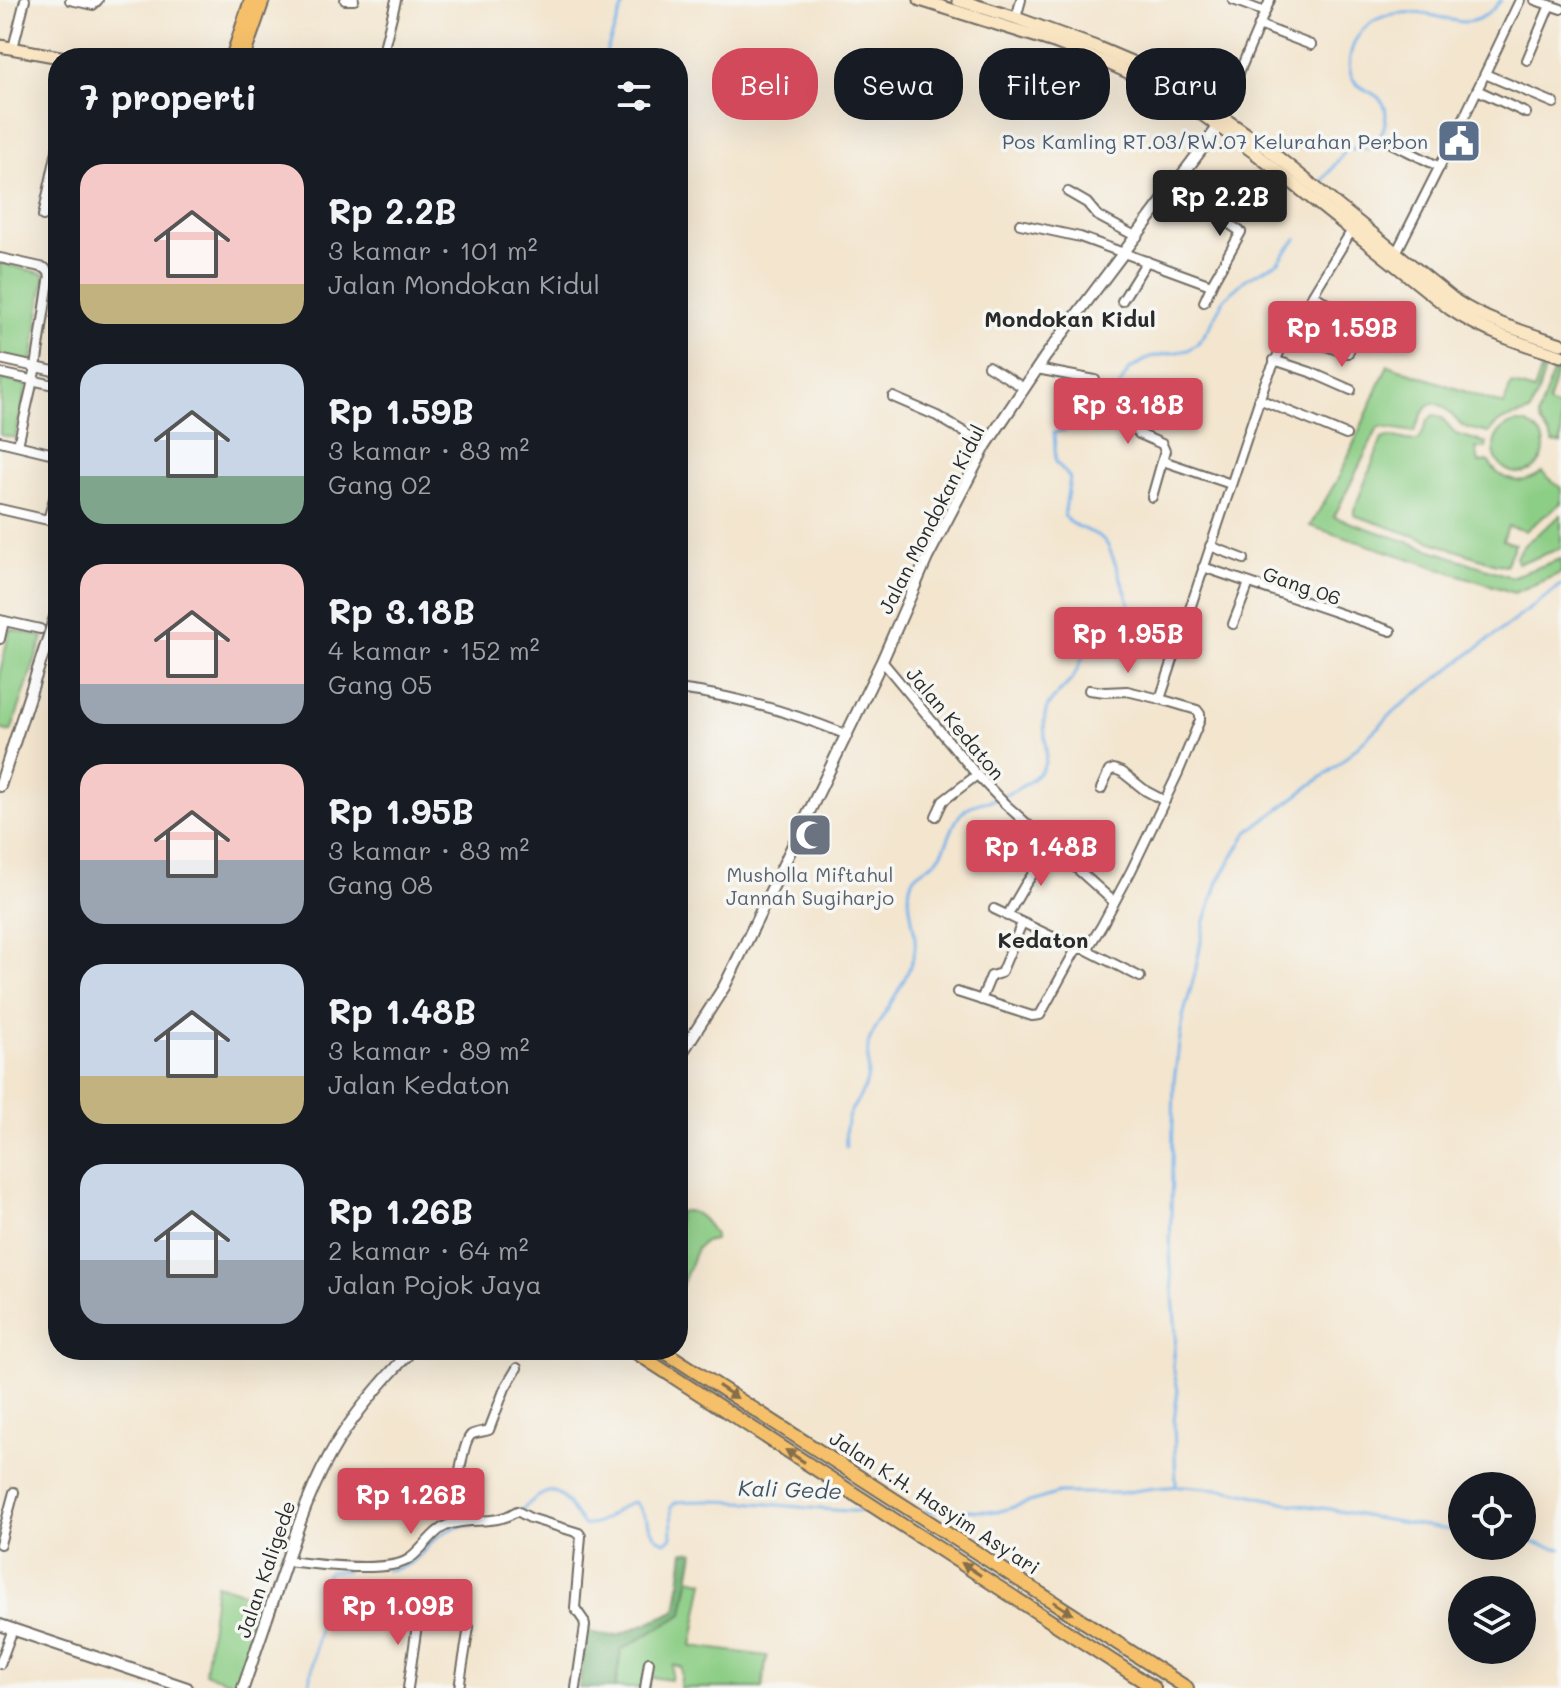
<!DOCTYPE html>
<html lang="id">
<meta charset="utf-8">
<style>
body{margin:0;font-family:Mali,sans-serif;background:#242831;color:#f1f3f6;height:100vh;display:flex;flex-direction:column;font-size:30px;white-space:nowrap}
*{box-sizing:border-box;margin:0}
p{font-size:26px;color:#9ea1a6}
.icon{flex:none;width:44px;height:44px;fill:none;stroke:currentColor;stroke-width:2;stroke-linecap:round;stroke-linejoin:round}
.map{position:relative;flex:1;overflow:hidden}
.panel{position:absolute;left:48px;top:48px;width:640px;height:1312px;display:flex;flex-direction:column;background:#171b24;border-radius:32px;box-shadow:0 8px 32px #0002}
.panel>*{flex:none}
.hud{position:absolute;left:712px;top:48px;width:728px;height:72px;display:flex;gap:16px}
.tools{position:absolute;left:1448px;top:1472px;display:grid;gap:16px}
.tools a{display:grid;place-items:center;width:88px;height:88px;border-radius:50%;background:#171b24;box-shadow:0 8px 32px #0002;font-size:40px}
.price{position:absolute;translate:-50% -68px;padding:0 18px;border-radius:8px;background:#d1495b;color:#fff;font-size:26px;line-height:52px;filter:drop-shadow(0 2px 4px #0008)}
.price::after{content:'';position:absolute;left:50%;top:48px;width:24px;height:18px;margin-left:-12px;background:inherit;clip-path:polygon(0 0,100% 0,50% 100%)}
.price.on{background:#222;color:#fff}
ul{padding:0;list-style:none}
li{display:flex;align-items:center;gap:24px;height:200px;padding:0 32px}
li span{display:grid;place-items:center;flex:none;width:224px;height:160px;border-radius:24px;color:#555}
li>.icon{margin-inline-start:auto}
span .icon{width:96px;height:96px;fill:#fffc;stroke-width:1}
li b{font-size:34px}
h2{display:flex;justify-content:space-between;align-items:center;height:96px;padding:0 32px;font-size:34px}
.tag{padding:0 28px;border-radius:32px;background:#171b24;box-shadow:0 8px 32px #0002;font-size:28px;line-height:72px}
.tag.on{background:#d1495b;color:#fff}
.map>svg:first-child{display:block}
.green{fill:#8dce86;stroke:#5c7c58;stroke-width:2}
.forest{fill:#72b173;stroke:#4e6e4f;stroke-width:2}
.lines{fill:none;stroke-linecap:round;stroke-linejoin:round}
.stream{stroke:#78b3e9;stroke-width:3}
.minor-casing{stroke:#716c64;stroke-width:12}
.tertiary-casing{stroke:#716c64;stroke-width:14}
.secondary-casing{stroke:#716c64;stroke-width:15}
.trunk-casing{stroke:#716c64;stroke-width:16}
.minor{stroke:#fff;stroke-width:8}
.tertiary{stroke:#fff;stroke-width:10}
.secondary{stroke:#fbe6c4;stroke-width:11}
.trunk{stroke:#f6c06b;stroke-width:12}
.oneway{fill:#866e48}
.labels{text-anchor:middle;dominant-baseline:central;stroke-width:7;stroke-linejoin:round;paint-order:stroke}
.service-label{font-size:20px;fill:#4e5e75;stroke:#f6f6f2;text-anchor:end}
.street-label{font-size:20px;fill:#2b2b2b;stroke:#f6f6f2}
.worship-label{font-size:20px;fill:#5b616d;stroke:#f6f6f2}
.neighbourhood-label{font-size:22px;font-weight:bold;fill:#2b2b2b;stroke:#f6f6f2}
.water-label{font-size:22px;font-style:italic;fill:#425464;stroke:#f6f6f2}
</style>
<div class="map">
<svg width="1561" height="1688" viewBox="0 0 1561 1688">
<rect width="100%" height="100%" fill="#f6f6f2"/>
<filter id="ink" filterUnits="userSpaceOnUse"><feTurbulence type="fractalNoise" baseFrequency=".0125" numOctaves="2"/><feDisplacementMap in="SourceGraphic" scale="16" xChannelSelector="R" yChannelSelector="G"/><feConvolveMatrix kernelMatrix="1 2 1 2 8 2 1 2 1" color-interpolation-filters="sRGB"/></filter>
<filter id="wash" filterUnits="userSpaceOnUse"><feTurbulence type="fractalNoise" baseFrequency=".006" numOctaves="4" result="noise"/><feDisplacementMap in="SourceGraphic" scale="32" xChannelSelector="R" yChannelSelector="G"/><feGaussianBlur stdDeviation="1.8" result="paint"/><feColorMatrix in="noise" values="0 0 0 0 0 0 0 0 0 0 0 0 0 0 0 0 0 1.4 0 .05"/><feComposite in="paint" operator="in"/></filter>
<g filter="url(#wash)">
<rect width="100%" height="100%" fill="#f3e5ce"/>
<g class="green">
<path d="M0,263l45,11 -13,88 -32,-7z"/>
<path d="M1546,356l2,4 -11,36 -7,16c-18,7 -28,3 -41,21 -7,-2 -19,-3 -26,-7 -5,-3 -10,-10 -14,-14 -22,-22 -27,4 -35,20l-31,-5 -5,1 -44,89 177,60 50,-18v14l-47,20 -204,-67 30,-51 48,-110 116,40 7,-21 23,7z"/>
<path d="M1557,361h3l-12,43 13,5v35l-8,-1c-3,-10 -14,-18 -15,-27z"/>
<path d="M1,379l26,6 -12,53 -15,-3z"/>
<path d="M1434,415l7,2 15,17 30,9v5h-10l3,15 9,-2c12,21 34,26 54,11l19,16v15l-36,28 -17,-5 -5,14 12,4 -9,21 -10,-1 -142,-49v-5l28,-71c10,-6 24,3 36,2 7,-8 6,-22 16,-26z"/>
<circle cx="1519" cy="448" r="25"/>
<path d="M1561,515v33l-31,12 -13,3 -1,-7 9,-12z"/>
<path d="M10,629l33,8 -32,95 -11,-3v-57z"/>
<path d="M684,1211c16,0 22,12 31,24l-1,5 -10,2 -7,6 -19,47v-83z"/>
<path d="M689,1578l15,3 -12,65 75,10 -5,32h-82l2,-21 -9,-2 -2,15 -21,-3 -2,11h-33l6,-38 61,-36z"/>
<path d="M216,1584l53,16 -29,85 -35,-12z"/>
</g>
<path class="forest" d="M684,1551l10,1 -11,62 -62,36 -6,38h-36l8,-56 24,4 8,-1 54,-23 4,-4z"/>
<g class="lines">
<g class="stream">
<path d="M604,58l21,-58"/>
<path d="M1321,183l24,-32 5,-2 21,-1c12,-10 22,-37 8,-50 -6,-5 -14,-8 -21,-13 -15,-13 -8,-38 2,-52 18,-22 48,-23 75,-17 9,2 20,6 30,6 16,-1 27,-10 36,-22"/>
<path d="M846,1147c-1,-14 -1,-26 6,-38 6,-10 13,-18 15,-29 3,-13 -1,-26 2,-39 14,-30 40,-59 46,-92 3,-21 -14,-54 -1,-72 6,-8 18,-11 24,-19 13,-15 13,-41 31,-51 7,-4 16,-5 23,-7 18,-6 34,-14 47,-27 17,-17 -4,-50 11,-70 7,-10 18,-17 24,-27 9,-15 10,-31 24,-42 9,-7 31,-12 32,-25 1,-5 -21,-64 -25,-68 -11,-12 -31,-11 -41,-25l6,-38 -14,-16 -2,-29 15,-4 40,-7 5,-9 6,-28 9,-15 21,-13 38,-7 9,-6 12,-16 15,-29 22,-20 32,-17 19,-24"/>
<path d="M1176,1486l-2,-66 4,-30 -5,-23 3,-33 -6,-81 4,-173 9,-63 12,-44 10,-52 13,-39 29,-49 91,-68 60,-57 163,-123"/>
<path d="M522,1510c36,-35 38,-14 61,15 21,3 32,-20 51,-23 14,11 14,34 31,40l7,-5 -1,-31 6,-4c66,-5 131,9 197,10"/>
<path d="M890,1512h16"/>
<path d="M922,1512l46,-2 29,2 62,-19h62l33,-5 29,-2 47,4 62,14 37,5 45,9 88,14"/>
<path d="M1522,1540l39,9"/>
<path d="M386,1570c37,-2 35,-27 63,-40 21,-11 48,1 68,-15"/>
<path d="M309,1688l18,-114 2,-3h17"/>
</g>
</g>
</g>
<g filter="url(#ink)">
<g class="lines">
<g class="minor-casing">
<g id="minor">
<path d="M70,0l23,5 5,-5"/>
<path d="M345,0h9"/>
<path d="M1233,0l32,12"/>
<path d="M1535,0l26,9"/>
<path d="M1016,18l5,-18"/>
<path d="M1259,25l52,20"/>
<path d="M385,44l11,-44"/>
<path d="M13,48l12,-48"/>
<path d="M1527,60l23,-55"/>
<path d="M1485,74l69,29"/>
<path d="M1477,90l49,23"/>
<path d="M1221,115l49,-115"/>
<path d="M1387,141l53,26"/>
<path d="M1175,186l38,22 12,13 16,11 -28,50 -9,20"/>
<path d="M1068,192l19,11 11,13 39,21"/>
<path d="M43,216l15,-70"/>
<path d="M1020,224l60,13 131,48"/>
<path d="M1396,253l63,-125 61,-128"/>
<path d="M0,258l45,10 5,6 -14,93 -18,78"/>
<path d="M1313,295l15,9 20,6 37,18"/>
<path d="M1122,301l25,-40"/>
<path d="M1289,332l53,20 6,1 16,-34"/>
<path d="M0,359l58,13"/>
<path d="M1274,360l36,12 41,18"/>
<path d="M988,366l36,22"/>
<path d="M1037,369l58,11"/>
<path d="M0,373l58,13"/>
<path d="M1145,394l-9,36 3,4 23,10 3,7 -13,46"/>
<path d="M893,397l44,19 49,29"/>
<path d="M1259,399l87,36"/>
<path d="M0,441l58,14"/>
<path d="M1163,461l68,23"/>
<path d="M0,509l48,11 10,-36"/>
<path d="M1210,546l34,13"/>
<path d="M1203,567l188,64"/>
<path d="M0,620l40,9"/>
<path d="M1233,624l16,-41"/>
<path d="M0,639l4,-18"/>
<path d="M882,661l95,114 28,29 109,98"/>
<path d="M678,689c59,7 112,23 167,45"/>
<path d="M1089,690l16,2 22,-1 33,8"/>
<path d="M1101,789l8,-18 5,-2 8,3 24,19 19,10"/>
<path d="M936,816l7,-15 34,-26"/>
<path d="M994,909l84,40"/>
<path d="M1007,916l18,-31 27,-38"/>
<path d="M1085,949l55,28"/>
<path d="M957,992l75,24 8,-1 34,-62 3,-4h8l4,-3 12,-19 30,-56 47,-98 22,-53v-6l-3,-4 -37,-11 105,-316 19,-41 68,-112"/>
<path d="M981,1000l10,-24 10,-3 21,-50"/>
<path d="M453,1523c2,-14 8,-80 18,-88 4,-3 13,-3 18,-5l16,-42 12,-20"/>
<path d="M0,1544l14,-52"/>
<path d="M286,1561c26,3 102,13 123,-2 14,-9 25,-31 42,-35 25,-7 43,2 66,-13l13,7 49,15 2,3 -6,72 9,13 1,5 -9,62"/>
<path d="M0,1664l13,-35"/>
<path d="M408,1688l11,-77"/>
<path d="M459,1688l10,-61"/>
<path d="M645,1688l4,-26"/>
</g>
</g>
<g class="tertiary-casing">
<g id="tertiary">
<path d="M0,786l58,-178"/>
<path d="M678,1059l46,-72 14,-28 144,-298 45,-103 59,-113 59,-88 174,-231"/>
<path d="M0,1625l187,63"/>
<path d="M243,1688c13,-39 27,-78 40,-117 15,-45 30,-90 55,-130 21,-33 47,-63 74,-91"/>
</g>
</g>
<g class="secondary-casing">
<g id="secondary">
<path d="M920,0l134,42 58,23 44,20 40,25 59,43 195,156c34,23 72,35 111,47"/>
<path d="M958,0l58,18 80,29 52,22 28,16 88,61 192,155c32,21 68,31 105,43"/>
<path d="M0,46l65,12"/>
</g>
</g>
<g class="trunk-casing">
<g id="trunk">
<path d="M232,58l19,-58"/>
<path d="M243,58l20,-58"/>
<path d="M632,1350l522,338"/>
<path d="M662,1350l525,338"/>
</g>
</g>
<use href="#minor" class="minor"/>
<use href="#tertiary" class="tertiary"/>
<use href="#secondary" class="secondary"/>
<use href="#trunk" class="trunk"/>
</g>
<defs><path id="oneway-solid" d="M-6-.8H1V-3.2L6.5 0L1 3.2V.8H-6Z" transform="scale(2)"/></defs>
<g class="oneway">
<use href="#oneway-solid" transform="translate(728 1392) rotate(33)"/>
<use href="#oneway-solid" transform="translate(795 1456) rotate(-147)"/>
<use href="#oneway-solid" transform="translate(971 1569) rotate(-147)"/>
<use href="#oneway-solid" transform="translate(1063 1608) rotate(33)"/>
</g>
</g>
<defs>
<g id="civic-square" transform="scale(2.3)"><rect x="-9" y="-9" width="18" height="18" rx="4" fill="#5c6f8a" stroke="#f6f6f2"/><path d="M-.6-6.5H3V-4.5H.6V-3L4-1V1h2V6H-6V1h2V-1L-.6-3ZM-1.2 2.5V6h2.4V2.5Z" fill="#fff"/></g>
<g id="mosque-square" transform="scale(2.3)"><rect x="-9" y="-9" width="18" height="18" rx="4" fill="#6b7280" stroke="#f6f6f2"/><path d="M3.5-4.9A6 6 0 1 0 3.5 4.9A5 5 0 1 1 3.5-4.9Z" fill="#fff"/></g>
</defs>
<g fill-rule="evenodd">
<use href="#civic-square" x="1459" y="141"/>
<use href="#mosque-square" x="810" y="835"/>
</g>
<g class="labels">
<g class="service-label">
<text x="1428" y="141">Pos Kamling RT.03/RW.07 Kelurahan Perbon</text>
</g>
<g class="street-label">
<text transform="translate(931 519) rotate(-63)">Jalan Mondokan Kidul</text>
<text transform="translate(1302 585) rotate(19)">Gang 06</text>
<text transform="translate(956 723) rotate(50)">Jalan Kedaton</text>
<text transform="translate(935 1502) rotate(33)">Jalan K.H. Hasyim Asy'ari</text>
<text transform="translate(265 1569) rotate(-71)">Jalan Kaligede</text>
</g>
<g class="worship-label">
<text x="810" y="874">Musholla Miftahul<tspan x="810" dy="23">Jannah Sugiharjo</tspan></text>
</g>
<g class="neighbourhood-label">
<text x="1070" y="318">Mondokan Kidul</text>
<text x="1043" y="939">Kedaton</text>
</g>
<g class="water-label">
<text transform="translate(790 1489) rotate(2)">Kali Gede</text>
</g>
</g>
</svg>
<div class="tools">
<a><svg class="icon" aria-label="locate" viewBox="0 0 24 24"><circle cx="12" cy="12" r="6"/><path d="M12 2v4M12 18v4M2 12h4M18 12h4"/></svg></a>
<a><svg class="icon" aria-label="layers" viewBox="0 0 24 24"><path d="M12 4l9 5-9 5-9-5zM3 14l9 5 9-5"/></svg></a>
</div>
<b class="price on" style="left:1220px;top:238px">Rp 2.2B</b>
<b class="price" style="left:1342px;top:369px">Rp 1.59B</b>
<b class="price" style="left:1128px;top:446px">Rp 3.18B</b>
<b class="price" style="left:1128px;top:675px">Rp 1.95B</b>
<b class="price" style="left:1041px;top:888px">Rp 1.48B</b>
<b class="price" style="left:411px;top:1536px">Rp 1.26B</b>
<b class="price" style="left:398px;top:1647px">Rp 1.09B</b>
<div class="hud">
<a class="tag on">Beli</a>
<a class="tag">Sewa</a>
<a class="tag">Filter</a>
<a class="tag">Baru</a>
</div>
<section class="panel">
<h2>7 properti<svg class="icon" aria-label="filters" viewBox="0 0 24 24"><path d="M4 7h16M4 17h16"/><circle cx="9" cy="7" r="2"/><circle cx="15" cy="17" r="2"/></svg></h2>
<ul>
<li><span style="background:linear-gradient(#f6c9c9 75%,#c2b280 0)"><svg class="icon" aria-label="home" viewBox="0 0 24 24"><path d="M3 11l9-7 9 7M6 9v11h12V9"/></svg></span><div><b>Rp 2.2B</b><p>3 kamar · 101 m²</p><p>Jalan Mondokan Kidul</p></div></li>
<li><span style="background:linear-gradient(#c9d6e8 70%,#7fa58c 0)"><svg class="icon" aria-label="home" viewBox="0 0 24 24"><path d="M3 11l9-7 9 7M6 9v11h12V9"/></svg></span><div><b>Rp 1.59B</b><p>3 kamar · 83 m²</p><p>Gang 02</p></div></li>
<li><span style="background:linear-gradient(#f6c9c9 75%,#9aa5b1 0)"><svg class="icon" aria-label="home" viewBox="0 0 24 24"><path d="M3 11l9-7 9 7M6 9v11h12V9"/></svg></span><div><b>Rp 3.18B</b><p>4 kamar · 152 m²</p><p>Gang 05</p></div></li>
<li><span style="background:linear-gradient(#f6c9c9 60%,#9aa5b1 0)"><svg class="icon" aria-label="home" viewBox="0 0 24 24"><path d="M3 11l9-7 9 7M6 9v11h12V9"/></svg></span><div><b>Rp 1.95B</b><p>3 kamar · 83 m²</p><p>Gang 08</p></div></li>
<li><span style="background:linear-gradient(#c9d6e8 70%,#c2b280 0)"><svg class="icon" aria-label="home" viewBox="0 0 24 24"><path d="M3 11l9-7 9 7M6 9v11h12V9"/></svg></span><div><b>Rp 1.48B</b><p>3 kamar · 89 m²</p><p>Jalan Kedaton</p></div></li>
<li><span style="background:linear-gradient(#c9d6e8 60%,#9aa5b1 0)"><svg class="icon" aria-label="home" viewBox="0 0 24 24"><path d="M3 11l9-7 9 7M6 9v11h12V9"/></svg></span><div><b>Rp 1.26B</b><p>2 kamar · 64 m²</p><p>Jalan Pojok Jaya</p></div></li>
</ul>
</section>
</div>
